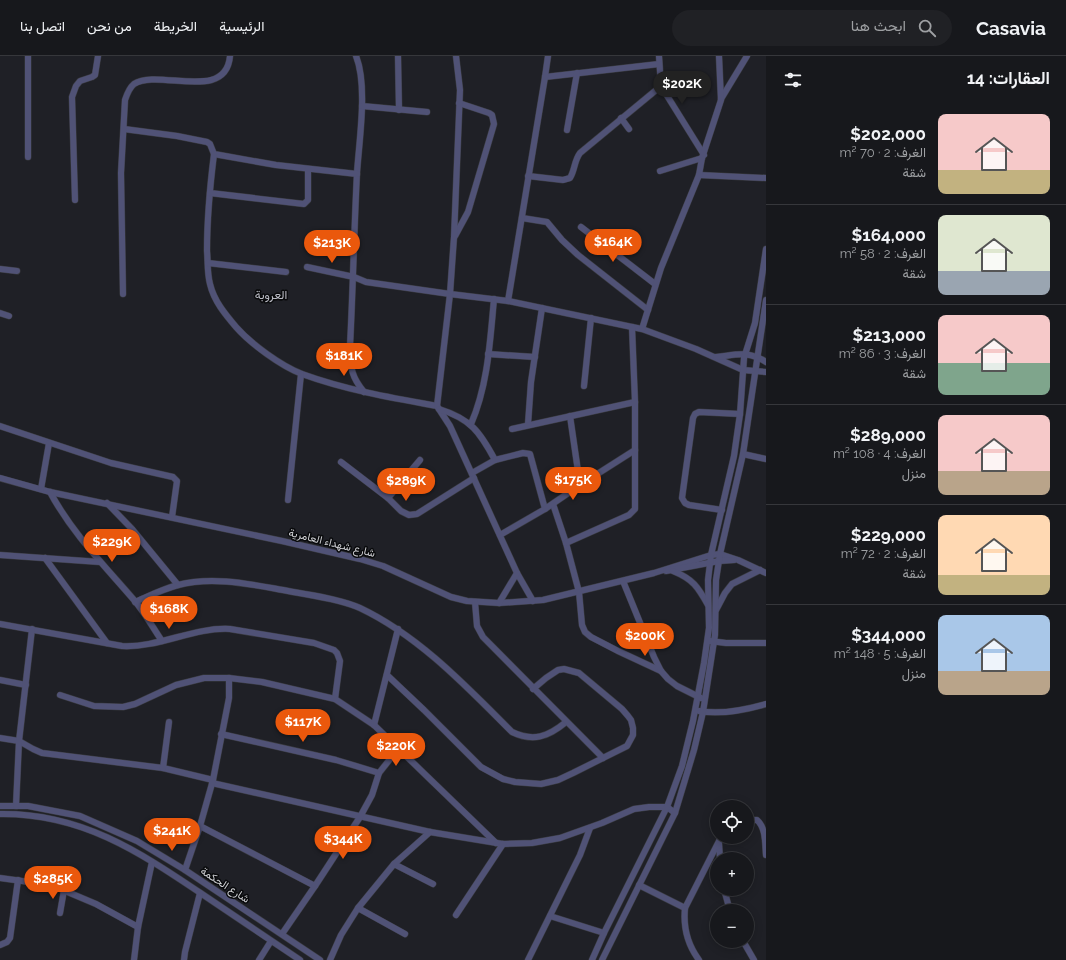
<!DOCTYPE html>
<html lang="ar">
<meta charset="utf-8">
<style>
body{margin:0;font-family:Raleway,Vazirmatn,sans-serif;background:#202125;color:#f1f3f6;direction:rtl;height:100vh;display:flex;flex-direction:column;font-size:15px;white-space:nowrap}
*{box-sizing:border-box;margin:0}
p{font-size:13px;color:#9ea0a3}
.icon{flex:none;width:22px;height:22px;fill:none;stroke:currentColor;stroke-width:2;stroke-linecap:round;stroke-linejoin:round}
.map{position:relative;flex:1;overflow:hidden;direction:ltr}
.details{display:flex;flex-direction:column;background:#17181c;width:300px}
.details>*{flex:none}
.fabs{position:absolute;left:710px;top:744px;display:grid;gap:8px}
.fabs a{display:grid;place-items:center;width:44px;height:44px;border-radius:50%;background:#17181c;box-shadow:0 2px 10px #0003,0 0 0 1px #36373b;font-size:20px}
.price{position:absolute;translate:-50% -34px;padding:0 9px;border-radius:14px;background:#ea580c;color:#fff;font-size:13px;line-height:26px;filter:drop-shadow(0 1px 2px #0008)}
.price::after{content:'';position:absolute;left:50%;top:24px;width:12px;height:9px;margin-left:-6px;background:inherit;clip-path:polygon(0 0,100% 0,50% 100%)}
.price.on{background:#222;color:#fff}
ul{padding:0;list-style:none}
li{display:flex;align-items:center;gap:12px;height:100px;padding:0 16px}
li+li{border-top:1px solid #36373b}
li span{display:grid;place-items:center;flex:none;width:112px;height:80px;border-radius:8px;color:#555}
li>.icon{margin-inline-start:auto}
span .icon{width:48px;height:48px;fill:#fffc;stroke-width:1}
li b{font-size:17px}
h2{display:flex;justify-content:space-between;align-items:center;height:48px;padding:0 16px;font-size:17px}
header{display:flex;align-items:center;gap:24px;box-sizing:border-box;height:56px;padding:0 20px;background:#17181c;border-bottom:1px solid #36373b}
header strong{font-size:19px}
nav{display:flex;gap:22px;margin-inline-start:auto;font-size:14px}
.search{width:280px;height:36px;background:#202125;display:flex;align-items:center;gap:10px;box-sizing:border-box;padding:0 14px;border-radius:22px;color:#9ea0a3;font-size:15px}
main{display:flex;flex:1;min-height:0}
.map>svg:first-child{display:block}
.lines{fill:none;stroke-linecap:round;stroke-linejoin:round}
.minor-casing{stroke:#3b3c42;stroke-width:7}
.minor{stroke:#505276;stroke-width:6}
.labels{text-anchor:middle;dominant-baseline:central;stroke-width:3;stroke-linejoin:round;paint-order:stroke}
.street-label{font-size:11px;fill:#d0d1d5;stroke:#090a0c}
.neighbourhood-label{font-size:12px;fill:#bdbec7;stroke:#090a0c}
</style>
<header>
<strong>Casavia</strong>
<div class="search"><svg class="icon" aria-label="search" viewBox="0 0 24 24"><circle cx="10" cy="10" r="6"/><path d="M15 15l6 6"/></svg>ابحث هنا</div>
<nav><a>الرئيسية</a><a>الخريطة</a><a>من نحن</a><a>اتصل بنا</a></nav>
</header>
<main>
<section class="details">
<h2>العقارات: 14<svg class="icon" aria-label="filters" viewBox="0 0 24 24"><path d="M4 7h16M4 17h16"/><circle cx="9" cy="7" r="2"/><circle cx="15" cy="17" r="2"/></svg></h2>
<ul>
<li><span style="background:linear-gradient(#f6c9c9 70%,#c2b280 0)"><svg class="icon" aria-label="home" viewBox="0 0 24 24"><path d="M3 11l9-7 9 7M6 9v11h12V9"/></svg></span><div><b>$202,000</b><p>الغرف: 2 · 70 m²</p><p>شقة</p></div></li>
<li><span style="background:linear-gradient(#dfe7d0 70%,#9aa5b1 0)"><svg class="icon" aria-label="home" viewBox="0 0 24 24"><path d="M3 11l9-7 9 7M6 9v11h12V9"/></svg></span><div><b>$164,000</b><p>الغرف: 2 · 58 m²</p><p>شقة</p></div></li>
<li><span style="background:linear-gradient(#f6c9c9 60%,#7fa58c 0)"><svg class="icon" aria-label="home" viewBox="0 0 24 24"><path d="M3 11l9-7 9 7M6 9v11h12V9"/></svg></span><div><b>$213,000</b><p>الغرف: 3 · 86 m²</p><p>شقة</p></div></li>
<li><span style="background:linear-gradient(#f6c9c9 70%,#b9a48a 0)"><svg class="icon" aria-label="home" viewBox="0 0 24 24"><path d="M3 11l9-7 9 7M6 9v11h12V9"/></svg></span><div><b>$289,000</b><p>الغرف: 4 · 108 m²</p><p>منزل</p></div></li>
<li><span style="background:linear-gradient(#ffd9b3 75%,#c2b280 0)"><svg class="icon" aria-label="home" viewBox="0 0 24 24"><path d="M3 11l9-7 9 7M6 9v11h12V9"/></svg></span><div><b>$229,000</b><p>الغرف: 2 · 72 m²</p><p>شقة</p></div></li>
<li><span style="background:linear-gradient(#a9c7e8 70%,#b9a48a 0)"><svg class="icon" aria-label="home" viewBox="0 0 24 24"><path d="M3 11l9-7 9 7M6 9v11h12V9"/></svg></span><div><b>$344,000</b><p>الغرف: 5 · 148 m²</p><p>منزل</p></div></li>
</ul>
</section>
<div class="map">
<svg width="766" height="904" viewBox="0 0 766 904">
<rect width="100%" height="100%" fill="#1f2026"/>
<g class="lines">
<g class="minor-casing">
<g id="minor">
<path d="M356,0c12,30 3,85 1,117 -3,58 -4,116 -7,173 1,21 0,29 14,46"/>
<path d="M398,0l1,54"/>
<path d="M659,0l2,30 43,69"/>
<path d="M545,21l114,-13"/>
<path d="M721,43l26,-43"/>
<path d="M362,50l65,6"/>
<path d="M621,62l8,11"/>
<path d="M124,73l53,7 30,6 3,2 4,10 62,11 81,9"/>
<path d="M567,74l10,-57"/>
<path d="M214,98c-4,32 -7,64 -7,97 1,10 0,22 3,33 4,17 15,30 26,43 15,17 45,39 66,47 44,16 90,24 135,32l13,20 67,147 16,28"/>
<path d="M28,101v-101"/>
<path d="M660,115l42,-13"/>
<path d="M699,119l67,3"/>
<path d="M528,120l35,4 7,-2c5,-8 4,-17 10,-25l81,-67"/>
<path d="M210,137l94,11 4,-4v-31"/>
<path d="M75,144l-3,-103 4,-11 4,-5 12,-4 3,-2 3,-19"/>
<path d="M522,162l25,4 15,18 16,15 70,55"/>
<path d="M581,171l74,57"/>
<path d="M455,180l13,-24 26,-88 -2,-9 -3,-2 -30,-10"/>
<path d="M208,207l78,9"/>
<path d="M307,211l47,10 12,5 84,12 58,7 124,26 10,2 54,20 47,21 23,2"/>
<path d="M0,213l17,2"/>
<path d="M123,238l-2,-121 4,-73c2,-6 4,-12 9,-16 24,-16 92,19 96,-28"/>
<path d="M508,245l37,-224 3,-21"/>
<path d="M0,257l9,3"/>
<path d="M642,273l19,-61 38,-93 3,-17 19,-58 -2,-44"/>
<path d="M488,298l47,3"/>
<path d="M716,301c20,-2 32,-7 50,5"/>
<path d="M584,330l7,-68"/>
<path d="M437,350l13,-112 4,-57 6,-147 -4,-34"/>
<path d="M439,353c32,10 41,23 56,51"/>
<path d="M570,360l10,69"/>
<path d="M471,368c17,-39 19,-83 23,-125"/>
<path d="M528,368l3,-42 11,-74"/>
<path d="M0,370l111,37 62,14 4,4 -5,36"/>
<path d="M512,373l123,-27"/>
<path d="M743,398l23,5"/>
<path d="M341,406l47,36 13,13 8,4 8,-1 57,-36"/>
<path d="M472,417l23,-13 28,-7 7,1 15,55"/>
<path d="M0,422l50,14 232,49 78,18 23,7 68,31 16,4 32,2 44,-3 111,-27 57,-18 9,-1 18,6 28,13"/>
<path d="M41,433l8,-46"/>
<path d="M50,436c22,41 54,73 84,108 11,13 19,28 28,41"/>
<path d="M388,442l32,-38"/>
<path d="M288,444l13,-126"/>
<path d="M107,447l25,26 46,56"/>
<path d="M553,448l13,39 13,49 3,33 3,7 6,5 27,14 43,20"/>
<path d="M722,454l-33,-5 -4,-2 -3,-5 11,-80 2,-4 4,-2 41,2"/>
<path d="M500,479l45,-26 35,-24 55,-35"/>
<path d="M566,487l63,-28 6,-6v-107l-3,-75"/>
<path d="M0,499l100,7"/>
<path d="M45,502l62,85"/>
<path d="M666,515l53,-10 15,-1"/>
<path d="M673,515c20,8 25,16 35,34"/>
<path d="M623,525l31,76 7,14 7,8 9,7 24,12"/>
<path d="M135,546c14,-6 28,-13 43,-17 34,-9 71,-1 105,5 23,5 55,8 77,18 59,28 106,78 152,124 21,10 36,5 54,-10"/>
<path d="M475,546l2,24 6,11 120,121"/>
<path d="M499,547l18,-30"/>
<path d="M716,554l9,-17 7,-9 28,-14"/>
<path d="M0,568l122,22c37,2 71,-19 108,-17l84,14 20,7 3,3 3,8 -5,38"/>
<path d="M710,585l16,2h40"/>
<path d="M387,619l37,35 57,57 22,12 12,3 26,2 17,-4 15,-7 54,-27 6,-11v-7l-2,-8 -3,-4 -6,-7 -43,-36 -15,-4 -6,1 -12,8 -13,11"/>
<path d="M0,624l26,5"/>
<path d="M60,639l34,11 29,1 12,-3 41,-19 28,-7h25l33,4 73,17 39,26 122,118"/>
<path d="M699,655c22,4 46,-1 67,-7"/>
<path d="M374,669l24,-96"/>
<path d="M221,678l115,26 43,13"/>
<path d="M0,682l19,3 14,8 9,4 121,15 50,12"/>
<path d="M163,712l6,-46"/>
<path d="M212,727l218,49 73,12 29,-1 28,-5 42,-15 32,-14 15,-2h18l8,6"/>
<path d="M0,750h28l52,10 57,25 48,29 135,90"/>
<path d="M16,750l3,-65 13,-112"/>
<path d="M0,758c81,-1 138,37 202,80 33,22 65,44 98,66"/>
<path d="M747,764h10c9,8 8,23 9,35"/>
<path d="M200,770l115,60"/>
<path d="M719,787l1,16"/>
<path d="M394,808l39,20"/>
<path d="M185,814l15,-44 13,-46 16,-82v-20"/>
<path d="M0,822l51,7 45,19 42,23"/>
<path d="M639,829l46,23 34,-67 4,-4"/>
<path d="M724,833l6,22"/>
<path d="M358,852l47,26"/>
<path d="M685,852c-2,20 2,36 14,52"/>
<path d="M60,857l4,-23"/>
<path d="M456,859l47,-71"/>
<path d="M550,860l54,17"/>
<path d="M282,878l33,-48 45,-69 12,-22 7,-22 19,-24"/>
<path d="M743,885l11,19"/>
<path d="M0,889l7,-3 3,-4 8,-58"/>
<path d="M134,904l4,-33 14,-65"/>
<path d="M184,904l1,-8 15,-59"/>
<path d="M259,904l12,-19"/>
<path d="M330,904l11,-25 17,-27 36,-44 36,-32"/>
<path d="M528,904l52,-105 10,-27"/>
<path d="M592,904l12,-27 63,-126 15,-41 11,-45 11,-58 5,-35 -1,-48 3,-25 23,-99 6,-42 4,-56 11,-35 11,-74"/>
<path d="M602,904l73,-147 19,-63 9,-38 9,-58 3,-19 1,-55 4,-26 23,-100 23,-154"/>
</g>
</g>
<use href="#minor" class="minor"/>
</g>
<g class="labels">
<g class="street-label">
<text transform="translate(332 487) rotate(14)">شارع شهداء العامرية</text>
<text transform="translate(225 829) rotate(33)">شارع الحكمة</text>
</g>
<g class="neighbourhood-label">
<text x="271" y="239">العروبة</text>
</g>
</g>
</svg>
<div class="fabs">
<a><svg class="icon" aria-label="locate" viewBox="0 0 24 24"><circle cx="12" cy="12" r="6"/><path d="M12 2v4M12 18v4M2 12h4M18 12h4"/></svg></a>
<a>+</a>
<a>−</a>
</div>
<b class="price on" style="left:682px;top:49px">$202K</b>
<b class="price" style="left:613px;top:207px">$164K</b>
<b class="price" style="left:332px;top:208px">$213K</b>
<b class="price" style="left:344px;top:321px">$181K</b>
<b class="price" style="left:573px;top:445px">$175K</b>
<b class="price" style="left:406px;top:446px">$289K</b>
<b class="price" style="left:112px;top:507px">$229K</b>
<b class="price" style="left:169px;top:574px">$168K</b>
<b class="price" style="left:645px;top:601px">$200K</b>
<b class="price" style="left:303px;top:687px">$117K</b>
<b class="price" style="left:396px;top:711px">$220K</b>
<b class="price" style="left:172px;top:796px">$241K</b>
<b class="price" style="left:343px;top:804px">$344K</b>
<b class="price" style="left:53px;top:844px">$285K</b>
</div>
</main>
